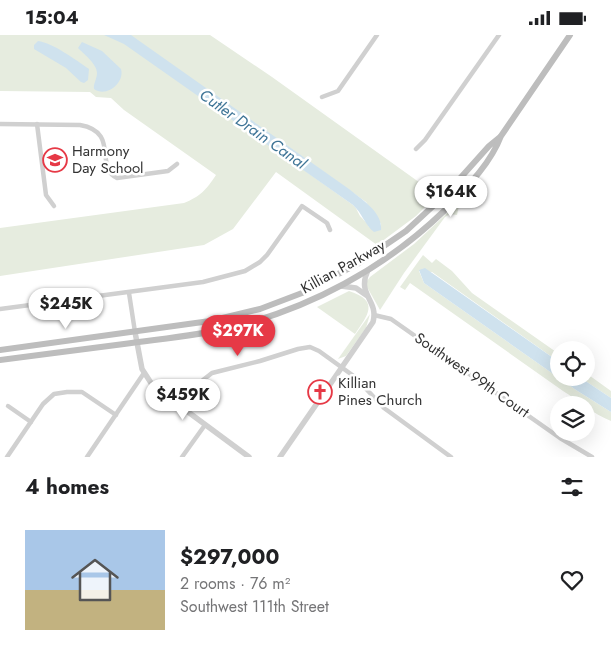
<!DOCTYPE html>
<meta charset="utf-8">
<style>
body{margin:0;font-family:Jost,sans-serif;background:#f2f2f2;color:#202124;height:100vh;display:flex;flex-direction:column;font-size:19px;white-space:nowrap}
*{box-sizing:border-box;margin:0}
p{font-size:16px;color:#757577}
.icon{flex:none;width:28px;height:28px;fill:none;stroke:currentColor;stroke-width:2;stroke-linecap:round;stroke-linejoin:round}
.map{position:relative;height:422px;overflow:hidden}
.panel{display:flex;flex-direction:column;background:#fff;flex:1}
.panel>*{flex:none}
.tools{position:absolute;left:550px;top:306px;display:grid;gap:10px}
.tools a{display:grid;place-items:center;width:45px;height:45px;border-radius:50%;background:#fff;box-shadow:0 5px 20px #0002;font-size:25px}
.price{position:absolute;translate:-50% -42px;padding:0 11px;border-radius:18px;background:#fff;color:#222;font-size:16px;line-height:32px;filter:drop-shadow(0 1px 2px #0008)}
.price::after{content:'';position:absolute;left:50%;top:30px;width:15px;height:11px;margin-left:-8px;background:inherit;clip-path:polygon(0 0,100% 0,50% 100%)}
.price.current{background:#e63946;color:#fff}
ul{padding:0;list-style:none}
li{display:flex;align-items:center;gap:15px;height:125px;padding:0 25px}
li+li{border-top:1px solid #e0e0e0}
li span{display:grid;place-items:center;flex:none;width:140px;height:100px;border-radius:0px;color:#555}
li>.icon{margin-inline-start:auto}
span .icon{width:60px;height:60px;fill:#fffc;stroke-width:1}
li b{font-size:21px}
h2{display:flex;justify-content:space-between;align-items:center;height:60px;padding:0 25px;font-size:21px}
.status{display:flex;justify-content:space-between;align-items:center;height:35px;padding:0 25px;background:#fff;direction:ltr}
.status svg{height:14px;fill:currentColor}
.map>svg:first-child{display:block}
.green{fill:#e6ecdf;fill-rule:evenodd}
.water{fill:#cfe2ee}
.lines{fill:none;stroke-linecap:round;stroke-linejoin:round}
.minor{stroke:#d0d0d0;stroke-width:4.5}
.tertiary{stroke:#d0d0d0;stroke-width:5.5}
.secondary{stroke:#bdbdbd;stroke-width:6}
.labels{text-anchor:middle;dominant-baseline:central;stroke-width:5;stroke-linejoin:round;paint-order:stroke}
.poi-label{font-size:15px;fill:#333;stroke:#fff;text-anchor:start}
.street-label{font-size:15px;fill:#333;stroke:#fff}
.water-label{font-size:16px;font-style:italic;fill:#3f7597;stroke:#fff}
</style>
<div class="status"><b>15:04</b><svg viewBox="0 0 49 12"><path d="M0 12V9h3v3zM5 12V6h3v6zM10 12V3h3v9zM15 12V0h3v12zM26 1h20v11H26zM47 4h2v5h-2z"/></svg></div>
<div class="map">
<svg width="611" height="422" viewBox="0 0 611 422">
<rect width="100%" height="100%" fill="#fff"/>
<g class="green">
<path d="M0,0h210l62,42 165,118 -21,21 -39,29 -101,-73 -43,57 -29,16 -204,31v-48l184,-25c17,-7 22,-13 32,-28l-92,-65 -13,-12 -15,-1 -6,-5 -90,-1zM293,115l73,52 15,22v3h-12c-2,-5 -4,-5 -7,-9 -4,-3 -4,-9 -9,-13l-66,-47z"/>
<path d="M460,166l-3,14 -7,-1 -5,3 -41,56 -24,37 -13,-23v-6l3,-4 44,-33z"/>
<path d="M423,220l9,8 4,-4 16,12 20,22 87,61v8l-127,-90 -13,-1 5,12 152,107 35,22v9c-18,-7 -32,-20 -48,-30l-153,-108 -5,7 -5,-3z"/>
<path d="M349,256c31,10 19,24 6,43l-38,-27z"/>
<path d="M370,279l-4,14 -20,28 -8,3z"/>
<path d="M586,338l25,18v7l-30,-20 5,-1z"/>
</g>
<g class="water">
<path d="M104,0h27l7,5 211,149c12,10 34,23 32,41l-7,2c-9,-7 -12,-19 -21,-27l-229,-161z"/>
<path d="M38,6c15,2 38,19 51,28l-1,11 -4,3 -3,-1 -15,-14 -32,-19v-4z"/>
<path d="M82,7l20,9 19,18c4,14 -15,29 -27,20 -1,-5 3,-10 3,-16 0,-9 -13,-19 -19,-25z"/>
<path d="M425,233l134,94v15l22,1 30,20v14l-35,-22 -152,-107 -5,-13z"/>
</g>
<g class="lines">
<g class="minor">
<path d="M322,62l16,-6 39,-56"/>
<path d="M0,89l80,1c40,7 14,42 37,53l51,-7 9,-7"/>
<path d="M37,89l9,71 8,11"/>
<path d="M416,114l9,-9 74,-105"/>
<path d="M129,258l6,39"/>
<path d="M0,274l203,-27 42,-11 15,-9 7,-7 35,-49 25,17 3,7"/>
<path d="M374,280l17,4 169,119 32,19"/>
<path d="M8,371l23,16"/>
<path d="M182,373l21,-28 9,-7 48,-12 38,-12 12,-2 9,4 36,26 29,31 67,49"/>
<path d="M7,422l36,-53 11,-10 13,-2h15l34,23"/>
<path d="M87,422l57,-84"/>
<path d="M182,422l23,-32"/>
</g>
<g class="tertiary">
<path d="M341,251l15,2 10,7"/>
<path d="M135,297l7,37 11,17 96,71"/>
<path d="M280,422l93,-135c6,-22 -17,-27 -5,-52"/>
</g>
<g class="secondary">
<path d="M0,315l210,-29 50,-12 42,-16 57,-30 47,-32 40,-37 43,-48 11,-9"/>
<path d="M0,325c41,-5 83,-11 124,-16 35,-5 71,-8 105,-16 80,-19 156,-60 215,-117 21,-22 46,-46 57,-75l69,-101"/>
</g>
</g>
<defs>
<g id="school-ring" transform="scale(1.25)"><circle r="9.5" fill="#fff" stroke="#e63946" stroke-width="1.5"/><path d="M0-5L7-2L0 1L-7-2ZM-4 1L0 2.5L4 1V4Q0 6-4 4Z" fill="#e63946"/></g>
<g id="church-ring" transform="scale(1.25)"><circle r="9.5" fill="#fff" stroke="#e63946" stroke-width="1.5"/><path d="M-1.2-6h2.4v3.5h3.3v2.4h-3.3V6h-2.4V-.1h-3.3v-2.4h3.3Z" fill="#e63946"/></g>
</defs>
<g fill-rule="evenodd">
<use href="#school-ring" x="55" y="125"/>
<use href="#church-ring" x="320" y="357"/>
</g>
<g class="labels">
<g class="poi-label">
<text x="72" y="116">Harmony<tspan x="72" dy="17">Day School</tspan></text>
<text x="338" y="348">Killian<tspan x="338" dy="17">Pines Church</tspan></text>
</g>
<g class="street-label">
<text transform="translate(343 232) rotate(-29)">Killian Parkway</text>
<text transform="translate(472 340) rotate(35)">Southwest 99th Court</text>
</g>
<g class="water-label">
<text transform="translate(253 94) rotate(35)">Cutler Drain Canal</text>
</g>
</g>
</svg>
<div class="tools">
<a><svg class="icon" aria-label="locate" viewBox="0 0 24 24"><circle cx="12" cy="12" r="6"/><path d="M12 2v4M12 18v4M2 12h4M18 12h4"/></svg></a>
<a><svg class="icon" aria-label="layers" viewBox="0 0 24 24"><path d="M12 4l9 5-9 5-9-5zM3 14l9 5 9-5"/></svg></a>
</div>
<b class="price" style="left:451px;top:183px">$164K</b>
<b class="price" style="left:66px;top:295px">$245K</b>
<b class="price current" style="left:238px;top:322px">$297K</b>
<b class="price" style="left:183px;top:386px">$459K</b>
</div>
<section class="panel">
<h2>4 homes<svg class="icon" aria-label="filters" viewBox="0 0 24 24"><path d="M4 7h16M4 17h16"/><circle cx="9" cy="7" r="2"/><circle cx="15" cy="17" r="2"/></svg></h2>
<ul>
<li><span style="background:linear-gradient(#a9c7e8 60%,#c2b280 0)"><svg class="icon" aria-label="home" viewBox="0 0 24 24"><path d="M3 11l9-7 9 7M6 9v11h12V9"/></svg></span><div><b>$297,000</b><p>2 rooms · 76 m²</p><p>Southwest 111th Street</p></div><svg class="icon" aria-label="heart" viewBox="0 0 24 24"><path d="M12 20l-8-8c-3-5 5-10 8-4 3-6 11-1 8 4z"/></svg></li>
</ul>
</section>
